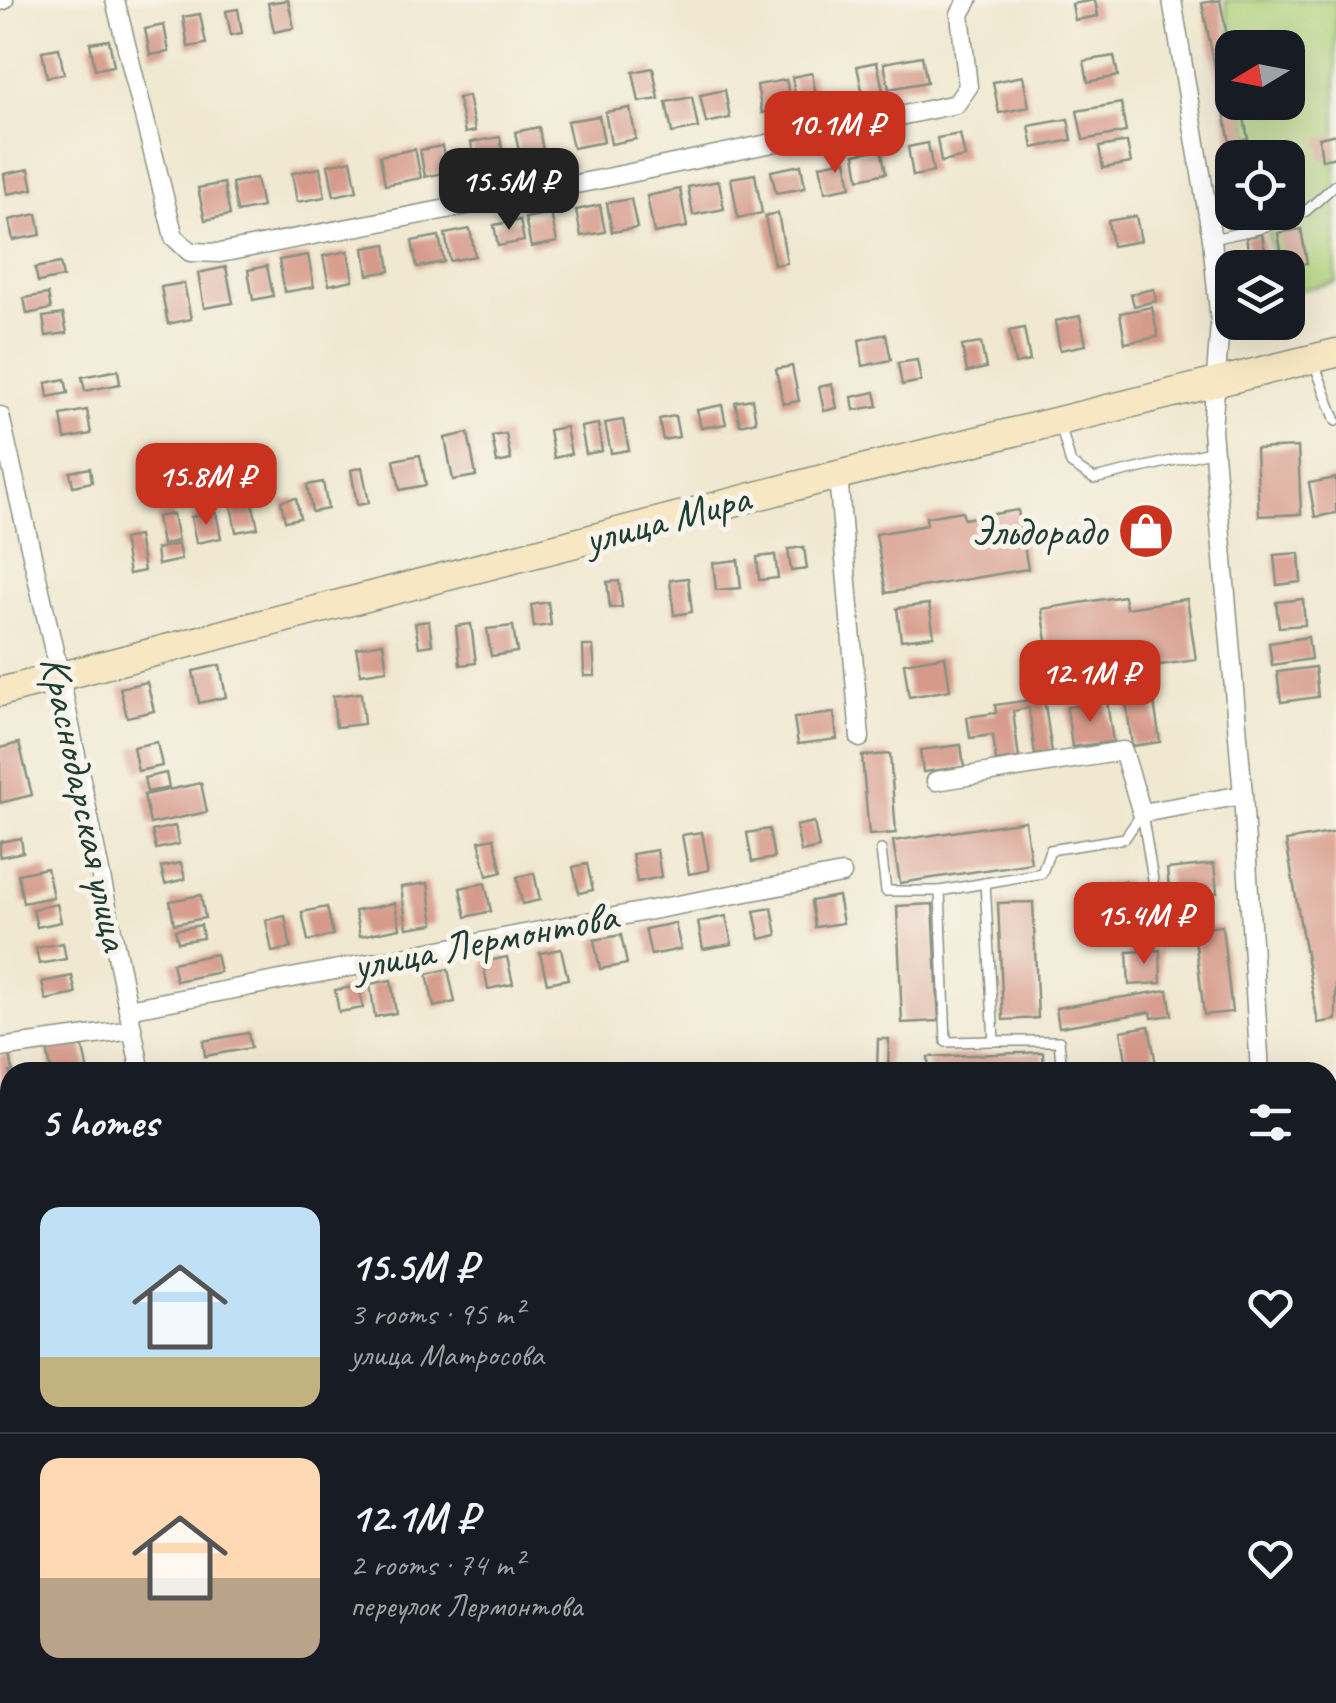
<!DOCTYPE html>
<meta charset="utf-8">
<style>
body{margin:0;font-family:Caveat,sans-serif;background:#20242c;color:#f1f3f6;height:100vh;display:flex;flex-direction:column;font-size:38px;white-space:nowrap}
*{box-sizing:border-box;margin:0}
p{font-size:32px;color:#9ea1a6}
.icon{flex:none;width:55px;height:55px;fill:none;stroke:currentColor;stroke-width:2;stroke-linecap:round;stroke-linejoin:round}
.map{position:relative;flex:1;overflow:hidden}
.panel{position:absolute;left:0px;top:1062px;width:1338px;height:642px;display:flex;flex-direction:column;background:#171b24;border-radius:30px 30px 0 0;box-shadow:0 10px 40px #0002}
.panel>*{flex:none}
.needle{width:65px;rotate:260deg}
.controls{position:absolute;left:1215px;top:30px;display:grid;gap:20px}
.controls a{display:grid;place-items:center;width:90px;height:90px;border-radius:20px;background:#171b24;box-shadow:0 10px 40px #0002;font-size:50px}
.price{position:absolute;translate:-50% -85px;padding:0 22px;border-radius:20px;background:#c8321e;color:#fff;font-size:32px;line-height:65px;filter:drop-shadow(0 2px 5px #0008)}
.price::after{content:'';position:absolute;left:50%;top:60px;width:30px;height:22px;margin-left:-15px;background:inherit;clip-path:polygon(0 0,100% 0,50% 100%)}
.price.selected{background:#222;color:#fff}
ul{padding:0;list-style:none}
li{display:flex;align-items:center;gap:30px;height:250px;padding:0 40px}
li+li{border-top:2px solid #363941}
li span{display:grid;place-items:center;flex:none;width:280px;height:200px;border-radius:20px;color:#555}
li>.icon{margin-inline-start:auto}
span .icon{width:120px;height:120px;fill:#fffc;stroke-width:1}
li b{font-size:42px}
h2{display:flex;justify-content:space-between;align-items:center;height:120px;padding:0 40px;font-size:42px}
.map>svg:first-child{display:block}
.green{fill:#afd37c;stroke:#678858;stroke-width:2.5}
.building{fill:#d69a8a}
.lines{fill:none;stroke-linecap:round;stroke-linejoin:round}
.lane-casing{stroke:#889282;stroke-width:12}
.street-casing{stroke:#889282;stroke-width:21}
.secondary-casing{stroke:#889282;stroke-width:31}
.lane{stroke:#fff;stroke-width:9}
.street{stroke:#fff;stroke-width:18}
.secondary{stroke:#f7e8c3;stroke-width:28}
.labels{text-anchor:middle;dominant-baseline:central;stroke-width:10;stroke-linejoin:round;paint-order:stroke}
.street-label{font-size:42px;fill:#1f3d34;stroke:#f7f3e8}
.poi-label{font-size:42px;fill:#1f3d34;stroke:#f7f3e8;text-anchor:end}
</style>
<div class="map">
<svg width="1336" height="1703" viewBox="0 0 1336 1703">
<rect width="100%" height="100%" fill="#f7f3e8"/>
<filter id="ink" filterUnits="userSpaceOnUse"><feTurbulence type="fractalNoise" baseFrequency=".01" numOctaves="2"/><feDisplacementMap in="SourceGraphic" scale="20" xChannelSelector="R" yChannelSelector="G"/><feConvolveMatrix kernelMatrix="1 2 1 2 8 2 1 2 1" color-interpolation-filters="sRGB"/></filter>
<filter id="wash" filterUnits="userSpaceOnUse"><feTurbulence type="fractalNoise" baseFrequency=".0048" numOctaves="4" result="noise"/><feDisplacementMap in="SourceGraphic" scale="40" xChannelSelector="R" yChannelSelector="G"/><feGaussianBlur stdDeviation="2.25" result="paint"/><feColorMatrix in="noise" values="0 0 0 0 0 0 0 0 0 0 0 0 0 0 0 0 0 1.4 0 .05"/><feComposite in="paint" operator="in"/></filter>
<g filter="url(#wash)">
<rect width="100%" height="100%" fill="#f0e8d0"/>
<path class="green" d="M1225,0h111v282l-48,11v-25l-14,-1 -10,-54 24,-1v-54l-34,-1 -11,-54 45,-1v-54l-55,-1z"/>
<g id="blocks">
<g class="building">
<path d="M288,0l6,28 -20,4 -6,-29z"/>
<path d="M1095,0l3,16 -23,4 -3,-16z"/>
<path d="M1220,0l12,61v41h9l7,37 -18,3 -28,-139z"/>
<path d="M238,9l4,24 -11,2 -5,-24z"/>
<path d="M200,14l6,30 -18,3 -5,-30z"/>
<path d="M164,25l5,27 -19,3 -5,-26z"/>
<path d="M109,40l5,26 -19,3 -5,-26z"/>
<path d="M59,48l5,26 -17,3 -5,-26z"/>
<path d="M922,56l5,26 -38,7 -5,-26z"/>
<path d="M1114,56l4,20 -30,6 -4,-21z"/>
<path d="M877,62l6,29 -20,4 -6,-29z"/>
<path d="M653,68l6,31 -20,3 -6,-30z"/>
<path d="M812,73l5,28 -20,3 -5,-27z"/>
<path d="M1023,76l6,31 -30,6 -6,-31z"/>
<path d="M786,80l6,27 -30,6 -5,-28z"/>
<path d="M725,90l5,28 -24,5 -6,-28z"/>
<path d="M468,96l7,35 -10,2 -7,-35z"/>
<path d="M692,97l6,31 -26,5 -6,-31z"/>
<path d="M1121,103l5,29 -43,8 -6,-29z"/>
<path d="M630,108l6,31 -25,5 -6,-32z"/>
<path d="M599,116l5,26 -31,6 -6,-27z"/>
<path d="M1068,119l4,21 -39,8 -4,-22z"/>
<path d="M539,127l5,30 -23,4 -6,-29z"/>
<path d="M960,134l5,23 -24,5 -4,-24z"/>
<path d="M1336,134v23l-14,3 -3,-22z"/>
<path d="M500,137l4,22 -29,5 -4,-22z"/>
<path d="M1127,142l4,21 -28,5 -4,-21z"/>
<path d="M928,143l5,29 -20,4 -5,-29z"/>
<path d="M442,146l5,26 -22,5 -5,-27z"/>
<path d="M415,149l6,29 -36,7 -5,-29z"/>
<path d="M881,149l5,24 -27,6 -4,-25z"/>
<path d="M351,160l6,31 -23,5 -6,-31z"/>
<path d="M846,160l5,27 -26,5 -5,-27z"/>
<path d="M801,165l4,23 -29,5 -5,-22z"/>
<path d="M320,168l5,29 -28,5 -5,-29z"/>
<path d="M29,169l4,20 -26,5 -3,-20z"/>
<path d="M755,174l7,39 -24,5 -7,-40z"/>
<path d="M256,178l6,29 -25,5 -5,-29z"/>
<path d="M719,181l5,28 -31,6 -5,-28z"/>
<path d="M224,183l6,32 -25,5 -7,-32z"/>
<path d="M680,189l7,38 -33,6 -7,-37z"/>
<path d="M631,199l6,29 -25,4 -5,-29z"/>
<path d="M600,205l5,27 -24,4 -5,-26z"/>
<path d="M551,213l6,29 -26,5 -6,-29z"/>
<path d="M778,213l9,50 -13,2 -9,-49z"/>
<path d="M37,214l4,21 -28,5 -4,-20z"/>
<path d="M1136,216l5,25 -29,5 -4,-25z"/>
<path d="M520,220l4,21 -26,5 -4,-21z"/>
<path d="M470,229l5,27 -25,5 -5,-27z"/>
<path d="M1301,229l6,34 -23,4 -6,-34z"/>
<path d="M1262,234l6,34h-17l-5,-31z"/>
<path d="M439,236l5,26 -27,5 -5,-26z"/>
<path d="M386,244l4,27 -22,4 -4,-27z"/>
<path d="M348,251l5,29 -24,5 -6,-29z"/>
<path d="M308,255l6,32 -29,5 -6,-32z"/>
<path d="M60,263l3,14 -25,5 -3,-14z"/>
<path d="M267,266l6,30 -20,4 -5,-30z"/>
<path d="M226,267l7,36 -29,5 -6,-35z"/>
<path d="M184,283l7,36 -23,5 -7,-37z"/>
<path d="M1154,289l2,12 -22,5 -3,-12z"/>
<path d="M48,294l3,15 -24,5 -3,-16z"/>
<path d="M1152,307l6,30 -33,6 -5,-30z"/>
<path d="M63,314l4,19 -21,3 -3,-19z"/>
<path d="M1080,316l6,29 -26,5 -5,-29z"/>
<path d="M1024,328l6,33 -15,3 -6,-33z"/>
<path d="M886,334l5,26 -28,6 -4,-26z"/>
<path d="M981,343l5,25 -19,4 -5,-26z"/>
<path d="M917,360l4,21 -19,4 -4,-22z"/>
<path d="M792,366l7,35 -16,3 -7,-35z"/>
<path d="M118,370l2,14 -35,7 -3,-14z"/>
<path d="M65,379l3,14 -20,4 -2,-14z"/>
<path d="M832,384l5,24 -13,3 -5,-24z"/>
<path d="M875,392l3,14 -24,4 -2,-13z"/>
<path d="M752,399l4,22 -16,4 -5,-23z"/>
<path d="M722,405l4,19 -25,4 -4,-18z"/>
<path d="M87,410l4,24 -26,5 -4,-24z"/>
<path d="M675,416l4,21 -16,3 -4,-21z"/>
<path d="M623,420l6,30 -18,3 -6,-30z"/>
<path d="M598,424l4,27 -16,3 -5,-27z"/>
<path d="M566,427l5,27 -17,4 -5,-28z"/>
<path d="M468,433l8,43 -23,4 -8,-42z"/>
<path d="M506,434l5,26 -14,3 -5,-27z"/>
<path d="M1298,447l3,67 -42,2 -3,-67z"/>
<path d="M420,455l6,30 -26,5 -6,-30z"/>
<path d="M217,465l7,33 -13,2 -6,-33z"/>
<path d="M362,467l7,36 -12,2 -6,-35z"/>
<path d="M90,468l2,14 -19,4 -3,-14z"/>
<path d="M1336,478v35l-21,4 -6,-34z"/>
<path d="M323,482l5,27 -16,3 -5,-27z"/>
<path d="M296,498l4,20 -15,3 -4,-20z"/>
<path d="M252,501l6,27 -22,4 -5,-27z"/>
<path d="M1018,510l10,59 -142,24 -10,-59 51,-9 -1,-8 36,-6 2,8z"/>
<path d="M216,512l5,26 -25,5 -5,-26z"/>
<path d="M173,514l5,27 -16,4 -5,-28z"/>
<path d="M138,536l6,35 -15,3 -6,-35z"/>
<path d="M178,544l3,16 -23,5 -2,-16z"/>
<path d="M804,547l3,22 -16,2 -3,-22z"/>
<path d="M1299,553l2,29 -24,3 -3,-30z"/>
<path d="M775,555l3,23 -19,2 -2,-23z"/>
<path d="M738,560l3,28 -25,2 -3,-27z"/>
<path d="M688,578l4,34 -18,3 -4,-35z"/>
<path d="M619,581l3,26 -12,1 -3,-26z"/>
<path d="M1124,596l2,12 61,-9 9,61 -65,9 -2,-10 -10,1 -1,-10 -68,10 -8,-51z"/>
<path d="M1303,599l2,26 -26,2 -3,-25z"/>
<path d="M548,602l3,23 -17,2 -3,-22z"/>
<path d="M929,604l5,32 -33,4 -4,-32z"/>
<path d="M429,621l3,24 -13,2 -4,-24z"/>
<path d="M471,624l5,39 -16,2 -4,-39z"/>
<path d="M513,626l4,26 -26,4 -4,-27z"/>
<path d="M1308,637l3,22 -39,6 -3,-22z"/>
<path d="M383,643l4,27 -26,4 -5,-26z"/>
<path d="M583,646h10l2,30h-11z"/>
<path d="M945,656l5,34 -41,7 -5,-34z"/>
<path d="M220,665l6,32 -27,6 -6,-32z"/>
<path d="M1315,667l3,30 -37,5 -4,-30z"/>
<path d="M1151,681l9,61 -28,4 -8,-61z"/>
<path d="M147,682l7,29 -27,6 -7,-29z"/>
<path d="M361,693l3,31 -28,3 -3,-31z"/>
<path d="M1044,698l8,55 -17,2 -6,-47 -16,3 6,47 -23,3 -3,-26 -23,3 -3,-21 29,-4 -1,-8z"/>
<path d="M1107,702l6,40 -41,5 -5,-40z"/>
<path d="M834,713l3,26 -39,5 -4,-26z"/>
<path d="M157,742l5,24 -24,5 -5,-24z"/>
<path d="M19,743l13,52 -32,8v-55z"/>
<path d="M961,745l3,22 -41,5 -3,-22z"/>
<path d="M890,754l6,79 -27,2 -7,-79z"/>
<path d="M166,773l3,15 -22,4 -3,-14z"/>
<path d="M201,783l6,29 -57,12 -6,-29z"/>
<path d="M1025,821l6,42 -131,20 -7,-42z"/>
<path d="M814,822l5,26 -18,4 -5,-26z"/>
<path d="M175,826l4,18 -23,5 -4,-18z"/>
<path d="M769,829l5,29 -22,4 -5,-29z"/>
<path d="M702,832l7,38 -20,4 -7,-39z"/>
<path d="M1336,832v188l-18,3 -32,-182z"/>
<path d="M21,838l2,14 -23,5v-15z"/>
<path d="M494,838l8,34 -15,4 -8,-35z"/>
<path d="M657,850l4,27 -24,5 -5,-28z"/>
<path d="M181,863l4,16 -20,5 -4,-17z"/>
<path d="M587,864l6,26 -14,3 -6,-26z"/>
<path d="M1214,864l3,29 -47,5 -3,-29z"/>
<path d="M47,868l6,29 -30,6 -5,-29z"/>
<path d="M534,873l6,27 -18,4 -5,-27z"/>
<path d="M1125,881l9,51 -36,6 -9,-51z"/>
<path d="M428,883l6,41 -27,4 -6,-41z"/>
<path d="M485,883l6,28 -25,6 -6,-29z"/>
<path d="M201,895l4,23 -31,6 -4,-23z"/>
<path d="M838,896l5,27 -28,4 -4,-26z"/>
<path d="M1033,902l5,116 -35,2 -5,-117z"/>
<path d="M395,903l5,25 -40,8 -5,-25z"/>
<path d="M57,904l4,18 -24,5 -4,-18z"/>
<path d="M933,904l6,117 -37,2 -5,-117z"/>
<path d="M327,907l6,28 -25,6 -6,-29z"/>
<path d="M772,908l5,27 -17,4 -6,-28z"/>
<path d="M285,916l6,32 -19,4 -6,-32z"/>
<path d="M726,916l6,28 -29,5 -5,-27z"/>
<path d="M675,923l6,26 -30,6 -6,-26z"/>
<path d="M201,925l2,13 -25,4 -3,-12z"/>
<path d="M1222,926l10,86 -28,3 -10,-86z"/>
<path d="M621,935l6,29 -27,5 -6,-29z"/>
<path d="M63,943l3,16 -27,5 -3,-16z"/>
<path d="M561,949l7,30 -21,4 -7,-30z"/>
<path d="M1160,950l1,33 -32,2 -2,-33z"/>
<path d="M216,954l4,18 -44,9 -4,-18z"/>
<path d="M507,957l6,27 -25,5 -5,-27z"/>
<path d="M448,969l7,33 -21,5 -7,-33z"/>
<path d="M72,976l4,18 -30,6 -4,-18z"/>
<path d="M391,980l5,33 -21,4 -5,-33z"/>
<path d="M359,986l4,22 -24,4 -4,-22z"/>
<path d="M1168,990l4,25 -20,3 -1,-6 -92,15 -3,-19z"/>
<path d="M1149,1026l8,44 -29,2 -7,-41z"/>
<path d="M248,1033l3,15 -46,8 -2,-15z"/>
<path d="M878,1039h11l-1,33h-11z"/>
<path d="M82,1043l6,29h-37l-4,-23z"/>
<path d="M1043,1052l1,20h-115l-1,-15z"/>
<path d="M10,1053l3,19h-3v19l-10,2v-38z"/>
<path d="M8,1196l2,31 -10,2v-32z"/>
<path d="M10,1555v31l-6,1 -4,-30z"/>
<path d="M10,1643v32l-10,2v-33z"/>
</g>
</g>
</g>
<g filter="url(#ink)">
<use href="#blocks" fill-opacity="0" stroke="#889282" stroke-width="2.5"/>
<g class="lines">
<g class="lane-casing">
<g id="lane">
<path d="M1212,239l46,-10 48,-18 30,-27"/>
<path d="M1314,363l22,58"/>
<path d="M1060,424l11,40 23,15 120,-28"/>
<path d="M881,850l5,41h54"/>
<path d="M985,883l-45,8 6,151 48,-1"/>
<path d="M1062,1072l-3,-31h-65l-9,-158 57,-10 8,-23 75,-12 17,-25 20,122"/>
</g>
</g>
<g class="street-casing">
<g id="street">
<path d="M115,0l59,237 16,15 30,1 387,-75 349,-74 12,-17 -8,-73 8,-14"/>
<path d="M1172,0l40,239 8,84 -8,107 31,365 17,277"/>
<path d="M0,1l4,-1"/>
<path d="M0,416l60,261 81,395"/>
<path d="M838,475l22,263"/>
<path d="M936,781l187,-30 19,62 101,-18"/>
<path d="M128,1009l714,-135"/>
<path d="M0,1048l132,-18"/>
<path d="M1328,1096h8"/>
<path d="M0,1291l10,-2"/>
<path d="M1328,1364h8"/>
<path d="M1328,1413l8,40"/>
<path d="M0,1612l10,-2"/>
<path d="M211,1695v8"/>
<path d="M666,1703l1,-8"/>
</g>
</g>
<g class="secondary-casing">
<path id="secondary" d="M0,692l838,-217 498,-122"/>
</g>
<use href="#lane" class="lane"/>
<use href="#street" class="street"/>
<use href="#secondary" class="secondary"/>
</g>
</g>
<defs>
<g id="shop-disc" transform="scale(2.875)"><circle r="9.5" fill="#c8321e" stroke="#f7f3e8"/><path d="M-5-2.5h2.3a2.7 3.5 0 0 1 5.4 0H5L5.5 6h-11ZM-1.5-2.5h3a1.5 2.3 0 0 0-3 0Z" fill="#fff"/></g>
</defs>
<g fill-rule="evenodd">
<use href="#shop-disc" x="1146" y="531"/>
</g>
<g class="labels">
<g class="street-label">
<text transform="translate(667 519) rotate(-15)">улица Мира</text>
<text transform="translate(85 803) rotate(78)">Краснодарская улица</text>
<text transform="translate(485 941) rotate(-11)">улица Лермонтова</text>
</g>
<g class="poi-label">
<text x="1107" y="531">Эльдорадо</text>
</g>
</g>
</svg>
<div class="controls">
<a><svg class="needle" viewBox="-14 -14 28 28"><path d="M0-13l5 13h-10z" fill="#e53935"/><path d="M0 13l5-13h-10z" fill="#9ea1a6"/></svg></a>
<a><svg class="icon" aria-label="locate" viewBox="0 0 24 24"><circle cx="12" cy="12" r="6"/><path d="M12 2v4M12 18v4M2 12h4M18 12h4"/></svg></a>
<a><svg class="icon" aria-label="layers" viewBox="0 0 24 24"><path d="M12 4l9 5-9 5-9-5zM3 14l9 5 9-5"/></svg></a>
</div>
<b class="price" style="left:835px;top:176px">10.1M ₽</b>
<b class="price selected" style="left:509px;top:233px">15.5M ₽</b>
<b class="price" style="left:206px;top:528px">15.8M ₽</b>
<b class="price" style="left:1090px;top:725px">12.1M ₽</b>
<b class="price" style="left:1144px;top:967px">15.4M ₽</b>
<section class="panel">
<h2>5 homes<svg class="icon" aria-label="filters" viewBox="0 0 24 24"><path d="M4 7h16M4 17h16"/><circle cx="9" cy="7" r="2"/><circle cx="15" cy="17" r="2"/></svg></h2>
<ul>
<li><span style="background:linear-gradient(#bfe0f5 75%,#c2b280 0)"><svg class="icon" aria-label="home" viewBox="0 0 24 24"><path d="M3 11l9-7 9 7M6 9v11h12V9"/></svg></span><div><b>15.5M ₽</b><p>3 rooms · 95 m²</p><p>улица Матросова</p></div><svg class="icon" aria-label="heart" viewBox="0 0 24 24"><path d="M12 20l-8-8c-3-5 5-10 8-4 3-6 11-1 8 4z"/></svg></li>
<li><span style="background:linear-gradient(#ffd9b3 60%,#b9a48a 0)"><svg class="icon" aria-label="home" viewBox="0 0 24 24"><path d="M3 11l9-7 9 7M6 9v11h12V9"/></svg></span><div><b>12.1M ₽</b><p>2 rooms · 74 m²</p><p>переулок Лермонтова</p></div><svg class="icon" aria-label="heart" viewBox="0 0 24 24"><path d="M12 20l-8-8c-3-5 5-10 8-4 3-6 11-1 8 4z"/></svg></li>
</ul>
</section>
</div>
